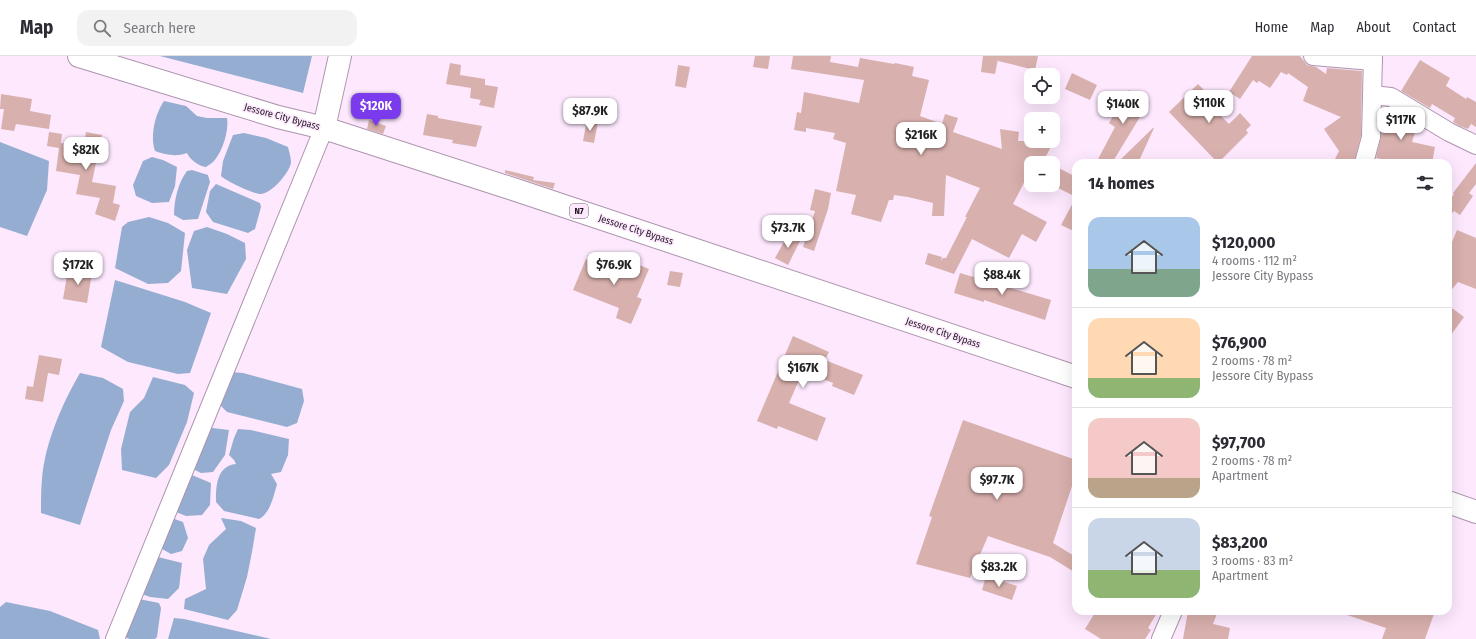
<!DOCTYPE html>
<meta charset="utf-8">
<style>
body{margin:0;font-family:"Fira Sans Condensed",sans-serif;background:#f2f2f3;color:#2b2b33;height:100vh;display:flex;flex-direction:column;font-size:15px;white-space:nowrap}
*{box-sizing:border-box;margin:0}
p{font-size:13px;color:#7c7c81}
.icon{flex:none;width:22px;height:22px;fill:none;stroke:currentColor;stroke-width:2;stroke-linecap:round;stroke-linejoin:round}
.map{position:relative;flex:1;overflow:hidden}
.sheet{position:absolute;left:1072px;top:103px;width:380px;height:456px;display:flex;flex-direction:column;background:#fff;border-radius:12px;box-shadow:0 4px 16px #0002}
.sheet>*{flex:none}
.buttons{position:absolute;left:1024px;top:12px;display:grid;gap:8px}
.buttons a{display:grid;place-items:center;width:36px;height:36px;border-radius:8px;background:#fff;box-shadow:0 4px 16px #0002;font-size:20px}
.price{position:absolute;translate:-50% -34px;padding:0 9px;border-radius:8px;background:#fff;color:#222;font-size:13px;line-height:26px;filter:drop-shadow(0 1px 2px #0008)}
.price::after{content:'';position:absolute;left:50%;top:24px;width:12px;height:9px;margin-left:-6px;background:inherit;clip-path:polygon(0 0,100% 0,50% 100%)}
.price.active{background:#7c3aed;color:#fff}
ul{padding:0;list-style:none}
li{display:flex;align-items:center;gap:12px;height:100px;padding:0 16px}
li+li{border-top:1px solid #e1e1e2}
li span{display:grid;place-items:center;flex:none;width:112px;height:80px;border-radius:12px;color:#555}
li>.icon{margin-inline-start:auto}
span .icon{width:48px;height:48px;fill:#fffc;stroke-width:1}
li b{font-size:17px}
h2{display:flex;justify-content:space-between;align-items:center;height:48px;padding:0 16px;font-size:17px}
header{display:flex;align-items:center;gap:24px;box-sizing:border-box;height:56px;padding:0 20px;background:#fff;border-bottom:1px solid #e1e1e2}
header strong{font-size:19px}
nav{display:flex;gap:22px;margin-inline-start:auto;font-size:14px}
.search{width:280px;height:36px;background:#f2f2f3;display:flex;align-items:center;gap:10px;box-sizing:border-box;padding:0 14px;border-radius:12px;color:#7c7c81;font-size:15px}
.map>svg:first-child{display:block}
.water{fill:#95add0}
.building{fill:#d8b0ad}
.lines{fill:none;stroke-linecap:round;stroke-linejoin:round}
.minor-casing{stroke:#ad94ae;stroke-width:20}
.tertiary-casing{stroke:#ad94ae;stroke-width:24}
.trunk-casing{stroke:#ad94ae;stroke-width:24}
.minor{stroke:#fff;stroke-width:18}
.tertiary{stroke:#fff;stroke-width:22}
.trunk{stroke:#fff;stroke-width:22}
.labels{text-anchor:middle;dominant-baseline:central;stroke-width:3;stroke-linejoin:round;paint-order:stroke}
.shield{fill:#fde8fe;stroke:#645865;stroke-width:1}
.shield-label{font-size:9px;font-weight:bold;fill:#231a24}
.street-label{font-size:10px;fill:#231a24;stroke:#fde8fe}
</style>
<header>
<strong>Map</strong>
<div class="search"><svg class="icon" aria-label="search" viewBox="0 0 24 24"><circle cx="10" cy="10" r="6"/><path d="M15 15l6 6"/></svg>Search here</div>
<nav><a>Home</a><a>Map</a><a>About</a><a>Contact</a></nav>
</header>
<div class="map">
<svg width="1476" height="583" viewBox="0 0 1476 583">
<rect width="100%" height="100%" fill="#fde8fe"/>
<g class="water">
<path d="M160,0h152l-9,37z"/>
<path d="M164,45l22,5 11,10 10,2h20c2,12 -4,33 -13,43 -2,2 -5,4 -8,6 -7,-1 -16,-7 -19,-14 -11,4 -21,2 -32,-2 -5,-15 0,-37 9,-50z"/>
<path d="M244,77l22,5 22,9c1,4 3,11 3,15 -1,11 -21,33 -31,32 -9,-1 -34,-13 -39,-18l2,-15 10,-26z"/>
<path d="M0,86l49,19 -2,29 -20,46 -27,-9z"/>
<path d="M152,101l11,3 14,7 -2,19 -6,16 -17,1 -16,-7 -3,-11 10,-24z"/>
<path d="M192,114l16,5 2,7 -12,37 -15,1 -9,-5c0,-15 4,-32 13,-44z"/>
<path d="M216,128l44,19 1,4 -6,22 -7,4 -35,-11 -7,-10 4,-21z"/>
<path d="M149,161l19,6 17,10 -4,38 -13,12 -20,1 -33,-16 7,-41 6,-5z"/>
<path d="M207,171l20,7 18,9 1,16 -19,35 -35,-6 -5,-38 7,-19z"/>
<path d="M115,224l70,22 26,11 -21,60 -12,1 -50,-12 -27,-15z"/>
<path d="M230,316l13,1 59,16 2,12 -7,22 -10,4 -60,-15 -9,-9z"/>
<path d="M80,317l23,5 20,11 1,12 -13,29 -31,95 -39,-12c0,-11 0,-23 1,-34 3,-36 20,-75 38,-106z"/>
<path d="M153,321l32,8 9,8 -7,29 -18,43 -13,13 -34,-8 -1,-21 9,-37 14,-14z"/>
<path d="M196,370l33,4 -4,25 -12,17 -12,1 -14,-7z"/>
<path d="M238,373l13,1 38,9 -1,16 -7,17 -10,2 6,10c-3,11 -7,30 -18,35l-35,-8 -8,-9c0,-15 0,-36 20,-38l-2,-4 -5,-5 5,-17z"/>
<path d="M187,417l24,10 -1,22 -8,10 -16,1 -15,-6z"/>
<path d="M169,461l14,5 5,16 -6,13 -11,3 -16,-9z"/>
<path d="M221,462l20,3 15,7 -4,24 -5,25 -10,33 -9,10 -44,-11 1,-10 21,-10 -3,-30 6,-14 17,-16z"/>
<path d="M150,499l32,8 -3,25 -11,11 -18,-2 -11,-4z"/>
<path d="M139,543l20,4 2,5 -4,29 -2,2h-25l-6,-2z"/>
<path d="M6,546l44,9 48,19 2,9h-100v-32z"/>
<path d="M174,562l10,1 87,20h-103z"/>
</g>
<g class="building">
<path d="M755,0h15l-2,13 -15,-2z"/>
<path d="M793,0h38l-1,6 28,5 2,-9 34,6 1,-1 19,4 -2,9 17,4 -9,36 22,8 3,-10 13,4 -5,14 49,17 -2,-20 19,3 -1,9h36l-10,19 5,3h-18v6l-18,35 34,18 -11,20 -14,-8 -13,24 -37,-19 -18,35 -29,-10 3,-11 14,4 -1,4 2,-3h3l21,-41h-2l15,-29 -34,-13 -2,41h-12l1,-13 -25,-6 -14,-2 -1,5h-4l-8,22 -30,-8 5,-19 -20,-4 10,-48 -13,-4 2,-6 -29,-5v4l-12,-2 3,-18 4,1 3,-21 55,11 5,-23 -73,-11z"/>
<path d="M983,0h55l-3,14 -37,-9v-2l-3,15 -14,-2z"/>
<path d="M1252,0h48l7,9 9,2 10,7 1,-6 35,3 -1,64 -7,28h-21l6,-12 -15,-22 17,-12 -38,-16 5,-14 -20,-14 -1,2 -6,-3 -11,16 -11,-7 -2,2 -4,-3 -13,19 -11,-7z"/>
<path d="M1420,4l30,18 -4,8 20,13 1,-2 9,5v25l-5,-3 -3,5 -8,-3 -7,-4 2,-4 -23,-14 -2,4 -29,-17z"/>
<path d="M450,7l11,2 -1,10 25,4v6l13,2 -4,21 -15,-3 2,-5 -11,-2 1,-10 -25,-4z"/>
<path d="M678,9l12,2 -4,21 -11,-2z"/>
<path d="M1072,17l25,12 -7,15 -25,-11z"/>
<path d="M1198,28l15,15 -4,5 20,20 11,-11 11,12 -5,5 2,3 -30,30 -49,-51z"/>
<path d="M1129,34l20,12 -37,61h-16l19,-36 -6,-4z"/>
<path d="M1,38l31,5 -2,12 21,4 -2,14 -33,-5 -2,7 -13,-2 3,-20h-4z"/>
<path d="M1382,51h6l29,18 -5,17 23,5 -3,16h-28l-28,-5 5,-21z"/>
<path d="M427,58l11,2v2l44,8 -6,21 -24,-4 1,-3 -30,-5z"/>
<path d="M369,64l17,6 -3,8 -16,-5z"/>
<path d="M587,64l11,2 -4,21 -11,-2z"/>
<path d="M1153,72h1l-16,35h-21z"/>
<path d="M49,76l13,2 -1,9 23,3 2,-14 16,3 -4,23h-1l-5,24 24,4 -3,17 7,2 -5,16 -20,-7 5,-16 -24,-4 4,-19 -24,-4 3,-23 -12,-2z"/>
<path d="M1476,107v21l-7,9 4,3 -13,19 -6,-4 -6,7v-16l6,-8 -1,-1z"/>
<path d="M1053,109l23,12v55l-15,-7 15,-28 -20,-10 2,-5 -5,-3z"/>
<path d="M505,114l29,7 -1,3 22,3 -2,6 -48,-16z"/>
<path d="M815,133l16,4 -3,16 -14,42 -11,-4 12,-36 -5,-1z"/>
<path d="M1457,174l19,8v51l-18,-7 -10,12v-42z"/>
<path d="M789,177l12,6 -13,26 -13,-7z"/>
<path d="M586,203l34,13 5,-13 24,10 -12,28 5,2 -11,25 -15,-6 3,-10 -46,-18z"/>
<path d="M68,214l24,3 -5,30 -24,-4z"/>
<path d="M670,215l13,2 -3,14 -13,-2z"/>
<path d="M960,217l91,27 -6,20 -61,-20v2l-30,-9z"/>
<path d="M1448,249l16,12 -16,22z"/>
<path d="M793,280l36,16 -4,8 38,15 -9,20 -22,-9 1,-3 -30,-12 -14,32 37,15 -9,23 -39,-15 -1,3 -20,-8z"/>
<path d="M39,299l23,4 -3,16 -11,-2 -5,29 -18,-3 2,-13 6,1z"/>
<path d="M963,364l113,40v14l-23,69 23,14v16l-26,-16 -62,-21 -18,42 -54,-14 16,-47 -3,-1z"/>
<path d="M986,520l31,10 -5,14 -30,-10z"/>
<path d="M1096,555h62l-10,17 3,2 -6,9h-44l-16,-10z"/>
<path d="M1188,555h30l-5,13 17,4 -2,11h-45z"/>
<path d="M1342,555h93l-10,28h-43l4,-11 -45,-15z"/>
</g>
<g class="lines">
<g class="minor-casing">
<g id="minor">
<path d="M1313,0l60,5"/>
<path d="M1372,39l19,2 58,35 27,13"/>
<path d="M1364,107l7,-26 2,-81"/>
<path d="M115,583l209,-511"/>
<path d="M1161,583l12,-28"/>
</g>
</g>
<g class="tertiary-casing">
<path id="tertiary" d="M324,72l16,-72"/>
</g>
<g class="trunk-casing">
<g id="trunk">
<path d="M79,0l199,61 46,11 189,61 563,188"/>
<path d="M1448,446l28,10"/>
</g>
</g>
<use href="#minor" class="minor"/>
<use href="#tertiary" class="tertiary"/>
<use href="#trunk" class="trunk"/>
</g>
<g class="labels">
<rect class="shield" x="570" y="148" width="18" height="14" rx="3"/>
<g class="shield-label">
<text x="579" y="155">N7</text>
</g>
<g class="street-label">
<text transform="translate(282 61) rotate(15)">Jessore City Bypass</text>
<text transform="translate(636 174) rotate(18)">Jessore City Bypass</text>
<text transform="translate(943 277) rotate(18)">Jessore City Bypass</text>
</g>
</g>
</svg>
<div class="buttons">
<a><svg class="icon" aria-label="locate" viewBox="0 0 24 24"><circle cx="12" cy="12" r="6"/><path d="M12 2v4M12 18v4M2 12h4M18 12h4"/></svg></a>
<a>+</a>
<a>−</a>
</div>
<b class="price" style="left:1209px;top:68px">$110K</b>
<b class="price" style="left:1123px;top:69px">$140K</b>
<b class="price active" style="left:376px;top:71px">$120K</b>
<b class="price" style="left:590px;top:76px">$87.9K</b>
<b class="price" style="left:1401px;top:85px">$117K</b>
<b class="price" style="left:921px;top:100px">$216K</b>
<b class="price" style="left:86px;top:115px">$82K</b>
<b class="price" style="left:788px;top:193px">$73.7K</b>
<b class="price" style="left:78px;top:230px">$172K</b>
<b class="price" style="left:614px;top:230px">$76.9K</b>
<b class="price" style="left:1002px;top:240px">$88.4K</b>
<b class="price" style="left:803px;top:333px">$167K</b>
<b class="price" style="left:997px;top:445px">$97.7K</b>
<b class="price" style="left:999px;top:532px">$83.2K</b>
<section class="sheet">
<h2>14 homes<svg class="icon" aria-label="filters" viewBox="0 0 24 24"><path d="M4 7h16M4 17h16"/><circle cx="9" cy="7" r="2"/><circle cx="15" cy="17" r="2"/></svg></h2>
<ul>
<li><span style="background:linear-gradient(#a9c7e8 65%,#7fa58c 0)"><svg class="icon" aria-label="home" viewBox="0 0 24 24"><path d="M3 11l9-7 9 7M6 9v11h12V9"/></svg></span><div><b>$120,000</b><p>4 rooms · 112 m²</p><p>Jessore City Bypass</p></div></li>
<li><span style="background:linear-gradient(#ffd9b3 75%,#8fb573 0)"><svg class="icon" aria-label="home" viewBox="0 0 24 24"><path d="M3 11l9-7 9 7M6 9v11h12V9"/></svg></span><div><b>$76,900</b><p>2 rooms · 78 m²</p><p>Jessore City Bypass</p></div></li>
<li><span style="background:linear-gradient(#f6c9c9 75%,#b9a48a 0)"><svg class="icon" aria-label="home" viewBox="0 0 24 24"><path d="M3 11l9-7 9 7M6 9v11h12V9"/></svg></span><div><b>$97,700</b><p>2 rooms · 78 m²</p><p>Apartment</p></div></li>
<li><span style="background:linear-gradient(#c9d6e8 65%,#8fb573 0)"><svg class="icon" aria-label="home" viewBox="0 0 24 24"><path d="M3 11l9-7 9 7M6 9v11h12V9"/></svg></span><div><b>$83,200</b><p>3 rooms · 83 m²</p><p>Apartment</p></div></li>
</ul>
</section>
</div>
